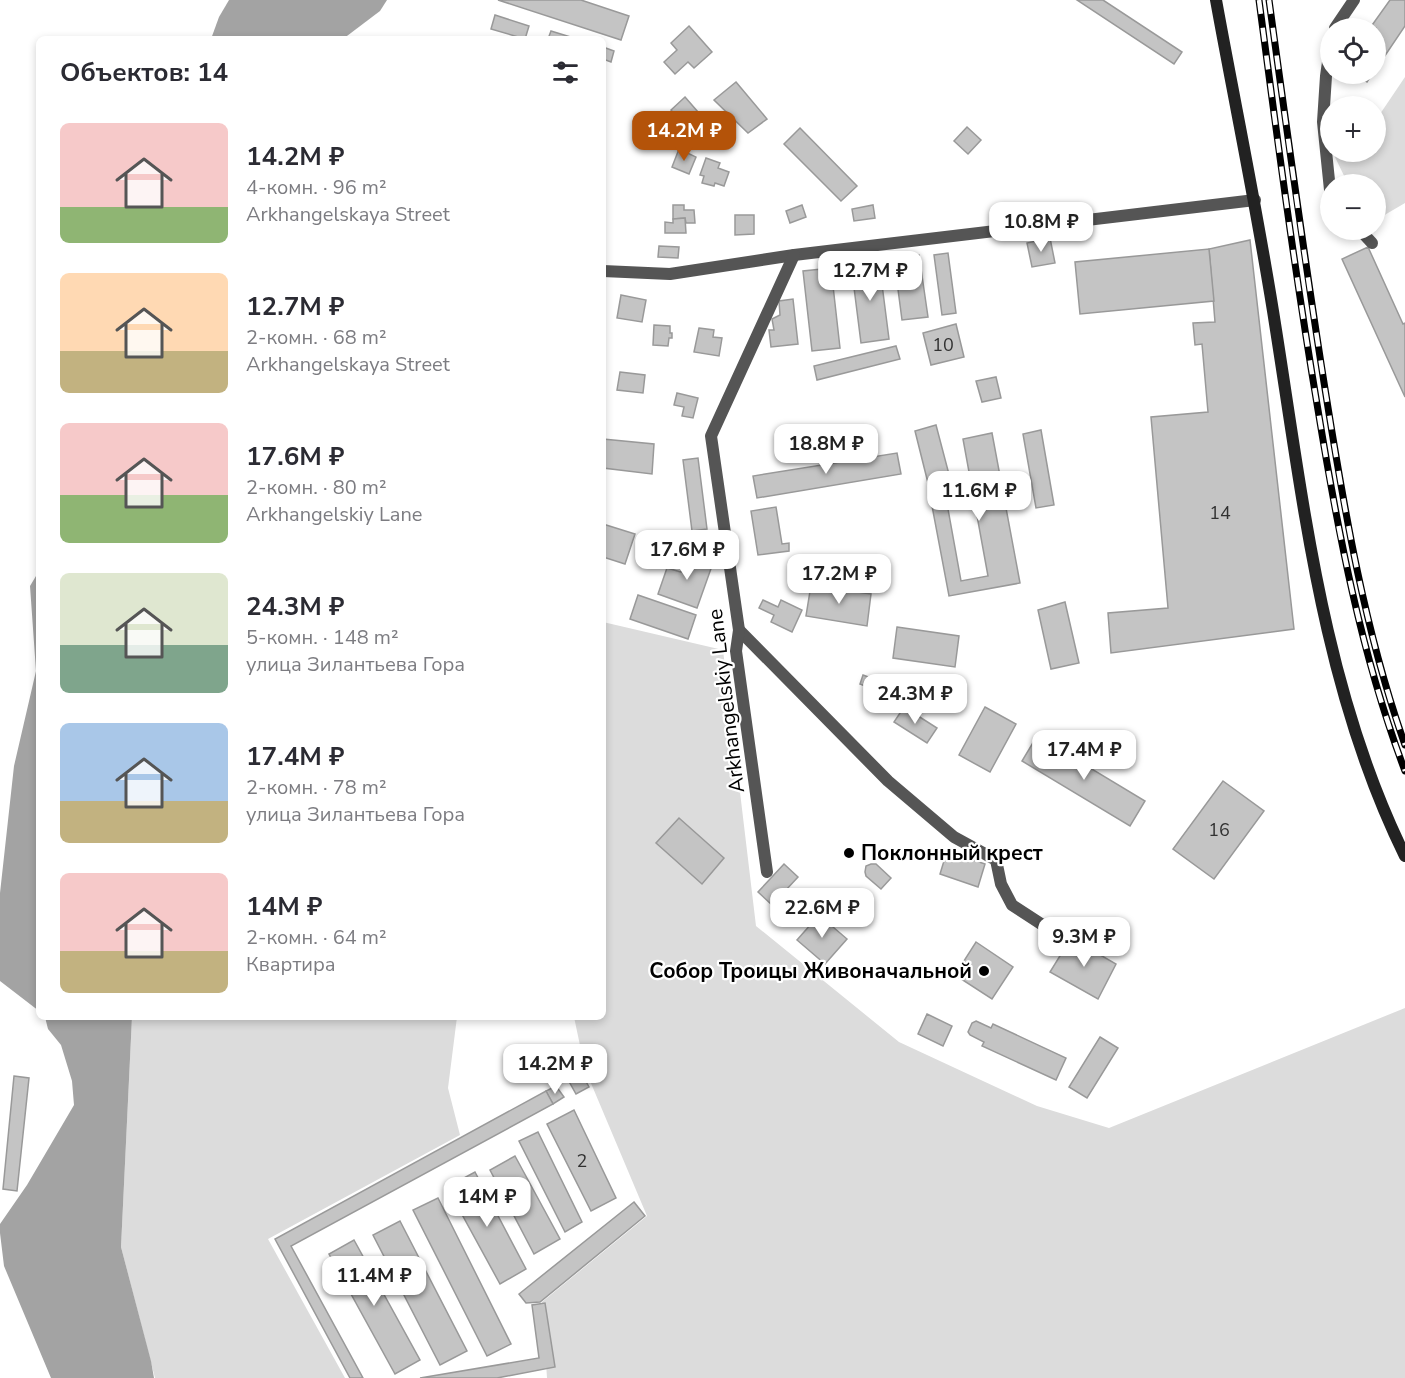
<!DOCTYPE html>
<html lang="ru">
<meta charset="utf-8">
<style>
body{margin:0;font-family:"Nunito Sans",sans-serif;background:#f2f2f3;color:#2b2b33;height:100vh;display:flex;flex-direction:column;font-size:22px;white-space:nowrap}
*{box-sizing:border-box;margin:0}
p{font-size:20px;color:#7c7c81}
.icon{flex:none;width:33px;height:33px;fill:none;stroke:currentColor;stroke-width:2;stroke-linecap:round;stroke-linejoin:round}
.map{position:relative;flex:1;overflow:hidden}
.details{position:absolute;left:36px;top:36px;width:570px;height:984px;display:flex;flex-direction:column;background:#fff;border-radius:9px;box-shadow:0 3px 9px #0003}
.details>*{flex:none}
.buttons{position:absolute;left:1320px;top:18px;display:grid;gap:12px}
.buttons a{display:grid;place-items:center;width:66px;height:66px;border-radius:50%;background:#fff;box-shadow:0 3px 9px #0003;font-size:30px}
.price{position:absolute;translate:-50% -51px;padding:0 14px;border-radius:12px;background:#fff;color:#222;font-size:20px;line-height:39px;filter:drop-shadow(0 2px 3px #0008)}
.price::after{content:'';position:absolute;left:50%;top:36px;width:18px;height:14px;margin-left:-9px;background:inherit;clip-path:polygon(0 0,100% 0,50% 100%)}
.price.active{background:#b45309;color:#fff}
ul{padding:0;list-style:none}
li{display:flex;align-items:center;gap:18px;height:150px;padding:0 24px}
li span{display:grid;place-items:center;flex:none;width:168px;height:120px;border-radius:9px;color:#555}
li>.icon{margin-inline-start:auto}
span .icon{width:72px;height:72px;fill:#fffc;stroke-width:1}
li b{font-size:26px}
h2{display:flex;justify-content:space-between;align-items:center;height:72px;padding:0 24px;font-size:26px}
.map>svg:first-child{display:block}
.green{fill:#dcdcdc}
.water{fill:#a3a3a3}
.building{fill:#c4c4c4;stroke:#999;stroke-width:1.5}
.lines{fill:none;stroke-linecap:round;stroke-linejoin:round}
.street{stroke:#555;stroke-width:12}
.secondary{stroke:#222;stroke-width:12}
.rail-casing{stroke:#000;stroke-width:7}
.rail{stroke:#fff;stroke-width:4.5;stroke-dasharray:14;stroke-linecap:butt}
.poi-dot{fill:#000;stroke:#fff;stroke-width:2}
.labels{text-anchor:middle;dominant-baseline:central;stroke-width:4.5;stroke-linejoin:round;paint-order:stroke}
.number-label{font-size:18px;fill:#313131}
.street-label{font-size:21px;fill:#000;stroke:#fff}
.poi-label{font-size:21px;font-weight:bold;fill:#000;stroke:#fff;text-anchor:start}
</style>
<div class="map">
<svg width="1405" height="1378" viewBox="0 0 1405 1378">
<rect width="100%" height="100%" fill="#fff"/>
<g class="green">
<path d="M1405,77v126l-29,17v-36h-28l-13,-27 -1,-5h42v-32z"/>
<path d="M603,622l120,28 33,276 143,116 138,64 72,22 296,-120v370h-858l-5,-76 105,-86 -62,-147 -11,-52h29z"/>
<path d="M132,1017h325l-9,71 12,47 -192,104 77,139h-190l-34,-131z"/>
</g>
<g class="water">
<path d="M229,0h158l-7,11 -37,28h-132l8,-22z"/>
<path d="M39,571v440l-39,-30v-88l14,-127 22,-95 -6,-85z"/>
<path d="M45,1017h87l-11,230 30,114 3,17h-103l-47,-112 -4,-33v-9l27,-39 47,-80 -2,-24 -11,-36 -13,-16z"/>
</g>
<g class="building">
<path d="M498,0h83l48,16 -8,24z"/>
<path d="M1077,0h26l79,52 -8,12z"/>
<path d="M1390,0h15v26l-29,43v-41h-6z"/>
<path d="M495,15l34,11 -4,13 -34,-10z"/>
<path d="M689,26l23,26 -18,16 -6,-6 -13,12 -11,-12 13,-12 -6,-7z"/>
<path d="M551,31l26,8h-29z"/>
<path d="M603,47l11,4 -3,11 -8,-3z"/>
<path d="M1355,74h17l-5,8z"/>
<path d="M736,82l31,37 -19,14 -34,-33z"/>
<path d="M685,97l13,15 -15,12 -12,-14z"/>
<path d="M967,127l14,13 -13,14 -14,-13z"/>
<path d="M800,128l57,58 -16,15 -57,-57z"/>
<path d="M679,149l17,8 -7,17 -17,-7z"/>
<path d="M706,158l14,5 -2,5 11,4 -5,14 -9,-3 -1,3 -12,-3 2,-7 -4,-1z"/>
<path d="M673,205h11v5h10l1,13h-9l-1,-5 -12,1z"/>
<path d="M802,205l4,12 -16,6 -4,-12z"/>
<path d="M873,205l2,13 -21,3 -2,-12z"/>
<path d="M735,215h19v19l-19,1z"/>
<path d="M685,218l1,15h-21v-11l8,1v-4z"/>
<path d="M1050,238l5,25 -23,4 -5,-24z"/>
<path d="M1250,240l44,389 -183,24 -3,-40 60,-5 -17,-191 57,-5 -6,-68 -7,1 -2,-22 22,-1 -6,-73z"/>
<path d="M659,246l20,1 -1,11 -20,-1z"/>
<path d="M1368,247l35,77 2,-1v74l-63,-138z"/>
<path d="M1209,249l5,52 -134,13 -5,-52z"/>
<path d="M948,253l8,60 -14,2 -8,-60z"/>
<path d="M919,255l9,62 -26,3 -8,-61z"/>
<path d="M879,261l10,78 -28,4 -10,-79z"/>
<path d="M831,268l9,80 -28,3 -9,-80z"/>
<path d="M621,295l25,5 -4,22 -25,-4z"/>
<path d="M793,299l5,45 -27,3 -2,-17h5l-2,-11 8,-4 -1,-14z"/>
<path d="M956,324l8,33 -33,8 -8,-32z"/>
<path d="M654,325l16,1v7h2v5h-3l-1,8 -15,-1z"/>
<path d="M699,328l15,2 -1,7 9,1 -3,18 -25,-4z"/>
<path d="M896,346l4,13 -83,21 -3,-14z"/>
<path d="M620,372l25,3 -2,18 -26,-3z"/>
<path d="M996,377l5,21 -19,4 -6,-21z"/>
<path d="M677,393l21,5 -5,20 -11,-2 2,-9 -10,-2z"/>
<path d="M936,425l15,57 -22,5 -14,-56z"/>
<path d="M1041,430l13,75 -18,3 -13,-74z"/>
<path d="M992,433l28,150 -71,13 -20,-106 15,-3 17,94 27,-5 -25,-137z"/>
<path d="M603,439l51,5 -2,30 -49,-6z"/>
<path d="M897,453l4,21 -144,24 -4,-22z"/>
<path d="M698,458l9,71 -15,2 -9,-71z"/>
<path d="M776,507l6,37 7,-1v8l-31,4 -7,-44z"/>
<path d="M603,524l32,10 -10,30 -22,-7z"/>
<path d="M687,554l26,9 -16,45 -39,-14 9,-26 14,4z"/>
<path d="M811,585l60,9 -4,32 -61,-10z"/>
<path d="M638,595l58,20 -8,24 -58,-20z"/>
<path d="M763,600l15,7 3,-7 21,10 -10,22 -21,-10 3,-7 -15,-7z"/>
<path d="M1065,602l14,61 -28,6 -13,-59z"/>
<path d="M897,627l62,9 -4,31 -62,-9z"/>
<path d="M863,675l21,8 -3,9 -21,-8z"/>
<path d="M904,707l33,21 -10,15 -33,-21z"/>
<path d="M985,707l31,17 -26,48 -31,-17z"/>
<path d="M1037,736l108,65 -15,25 -108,-65z"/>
<path d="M1223,781l41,30 -50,68 -41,-30z"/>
<path d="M679,818l45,40 -22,26 -46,-41z"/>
<path d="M947,851l38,13 -7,23 -38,-13z"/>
<path d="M784,864l14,13 -26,28 -14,-13z"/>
<path d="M871,864h5l15,14 -10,11 -15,-13 -1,-4 1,-6z"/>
<path d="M819,915l28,24 -22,25 -28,-24z"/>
<path d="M1071,938l45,26 -18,35 -48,-27z"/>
<path d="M976,942l37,25 -21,32 -37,-24z"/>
<path d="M927,1014l25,12 -9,20 -25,-12z"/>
<path d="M976,1021l15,7 2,-4 73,34 -10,22 -74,-34 2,-4 -14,-7 -2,-3 4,-9z"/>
<path d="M1100,1037l18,11 -31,50 -18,-11z"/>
<path d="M579,1069l10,18 -13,7 -10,-18z"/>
<path d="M14,1076l15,2 -12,113 -14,-2z"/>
<path d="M556,1086l8,11 -11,7 -7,-13z"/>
<path d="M546,1091l7,13 -262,142 72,132h-13l-75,-139z"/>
<path d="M574,1110l42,88 -25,13 -44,-87z"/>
<path d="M538,1132l44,90 -17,10 -46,-91z"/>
<path d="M515,1156l45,83 -26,15 -44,-84z"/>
<path d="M475,1172l51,97 -26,15 -53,-97z"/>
<path d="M438,1198l73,146 -24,12 -74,-146z"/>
<path d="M634,1202l11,14 -105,86 -14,1 -7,-9z"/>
<path d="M400,1221l67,130 -27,14 -67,-130z"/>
<path d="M354,1240l66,120 -25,14 -66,-120z"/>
<path d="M545,1303l10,64 -58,11h-77l119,-20 -7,-53z"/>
</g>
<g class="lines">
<g class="street">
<path d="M1335,28l19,-28"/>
<path d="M1330,48l-4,28 -3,46 7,68"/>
<path d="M1360,230l12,13"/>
<path d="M603,271l67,3 124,-19 461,-55"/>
<path d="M739,630l149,151 66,56 42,23 5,24 11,21 43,28"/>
<path d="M767,872l-31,-221 3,-21 -28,-194 83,-181"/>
</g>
<path class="secondary" d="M1216,0c20,110 43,219 60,330 28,178 48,362 129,526"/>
<g class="rail-casing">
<g id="rail">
<path d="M1259,0c18,137 36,274 59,410 20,122 43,245 87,361"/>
<path d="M1269,0c18,132 36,264 57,395 19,119 39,237 79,350"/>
</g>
</g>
<use href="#rail" class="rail"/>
</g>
<g class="poi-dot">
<circle cx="849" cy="853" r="6"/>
<circle cx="984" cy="971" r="6"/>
</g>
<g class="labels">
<g class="number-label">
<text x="943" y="345">10</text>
<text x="1220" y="513">14</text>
<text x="1219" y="830">16</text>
<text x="582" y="1161">2</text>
</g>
<g class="street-label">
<text transform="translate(726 701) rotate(-97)">Arkhangelskiy Lane</text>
</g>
<g class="poi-label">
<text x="861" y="853">Поклонный крест</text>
<text x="972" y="971" text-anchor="end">Собор Троицы Живоначальной</text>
</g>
</g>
</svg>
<div class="buttons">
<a><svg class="icon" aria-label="locate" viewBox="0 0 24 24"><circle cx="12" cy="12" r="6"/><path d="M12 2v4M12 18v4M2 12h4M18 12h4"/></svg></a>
<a>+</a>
<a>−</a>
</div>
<b class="price active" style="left:684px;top:162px">14.2M ₽</b>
<b class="price" style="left:1041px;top:253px">10.8M ₽</b>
<b class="price" style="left:870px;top:302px">12.7M ₽</b>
<b class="price" style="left:826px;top:475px">18.8M ₽</b>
<b class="price" style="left:979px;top:522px">11.6M ₽</b>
<b class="price" style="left:687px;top:581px">17.6M ₽</b>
<b class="price" style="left:839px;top:605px">17.2M ₽</b>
<b class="price" style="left:915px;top:725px">24.3M ₽</b>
<b class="price" style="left:1084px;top:781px">17.4M ₽</b>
<b class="price" style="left:822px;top:939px">22.6M ₽</b>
<b class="price" style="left:1084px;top:968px">9.3M ₽</b>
<b class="price" style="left:555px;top:1095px">14.2M ₽</b>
<b class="price" style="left:487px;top:1228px">14M ₽</b>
<b class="price" style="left:374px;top:1307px">11.4M ₽</b>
<section class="details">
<h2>Объектов: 14<svg class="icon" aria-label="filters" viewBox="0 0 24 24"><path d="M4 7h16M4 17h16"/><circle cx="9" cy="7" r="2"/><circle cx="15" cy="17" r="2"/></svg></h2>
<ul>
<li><span style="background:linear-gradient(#f6c9c9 70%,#8fb573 0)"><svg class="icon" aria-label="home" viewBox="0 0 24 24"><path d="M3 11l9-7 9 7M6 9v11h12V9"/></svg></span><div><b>14.2M ₽</b><p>4-комн. · 96 m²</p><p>Arkhangelskaya Street</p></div></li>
<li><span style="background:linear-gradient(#ffd9b3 65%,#c2b280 0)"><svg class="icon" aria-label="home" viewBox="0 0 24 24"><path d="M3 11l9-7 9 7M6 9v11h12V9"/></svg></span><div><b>12.7M ₽</b><p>2-комн. · 68 m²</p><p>Arkhangelskaya Street</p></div></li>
<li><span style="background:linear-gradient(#f6c9c9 60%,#8fb573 0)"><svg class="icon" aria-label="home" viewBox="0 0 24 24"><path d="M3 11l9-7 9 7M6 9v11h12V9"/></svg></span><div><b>17.6M ₽</b><p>2-комн. · 80 m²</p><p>Arkhangelskiy Lane</p></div></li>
<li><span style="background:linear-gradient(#dfe7d0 60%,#7fa58c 0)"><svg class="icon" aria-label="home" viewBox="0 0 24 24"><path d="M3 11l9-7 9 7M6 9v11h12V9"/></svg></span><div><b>24.3M ₽</b><p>5-комн. · 148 m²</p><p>улица Зилантьева Гора</p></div></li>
<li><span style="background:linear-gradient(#a9c7e8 65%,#c2b280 0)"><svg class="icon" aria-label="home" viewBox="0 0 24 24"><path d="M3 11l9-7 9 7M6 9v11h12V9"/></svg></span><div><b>17.4M ₽</b><p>2-комн. · 78 m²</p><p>улица Зилантьева Гора</p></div></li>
<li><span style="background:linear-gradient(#f6c9c9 65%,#c2b280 0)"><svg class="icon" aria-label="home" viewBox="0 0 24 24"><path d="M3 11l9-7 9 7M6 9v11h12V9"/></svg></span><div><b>14M ₽</b><p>2-комн. · 64 m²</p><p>Квартира</p></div></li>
</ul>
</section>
</div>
